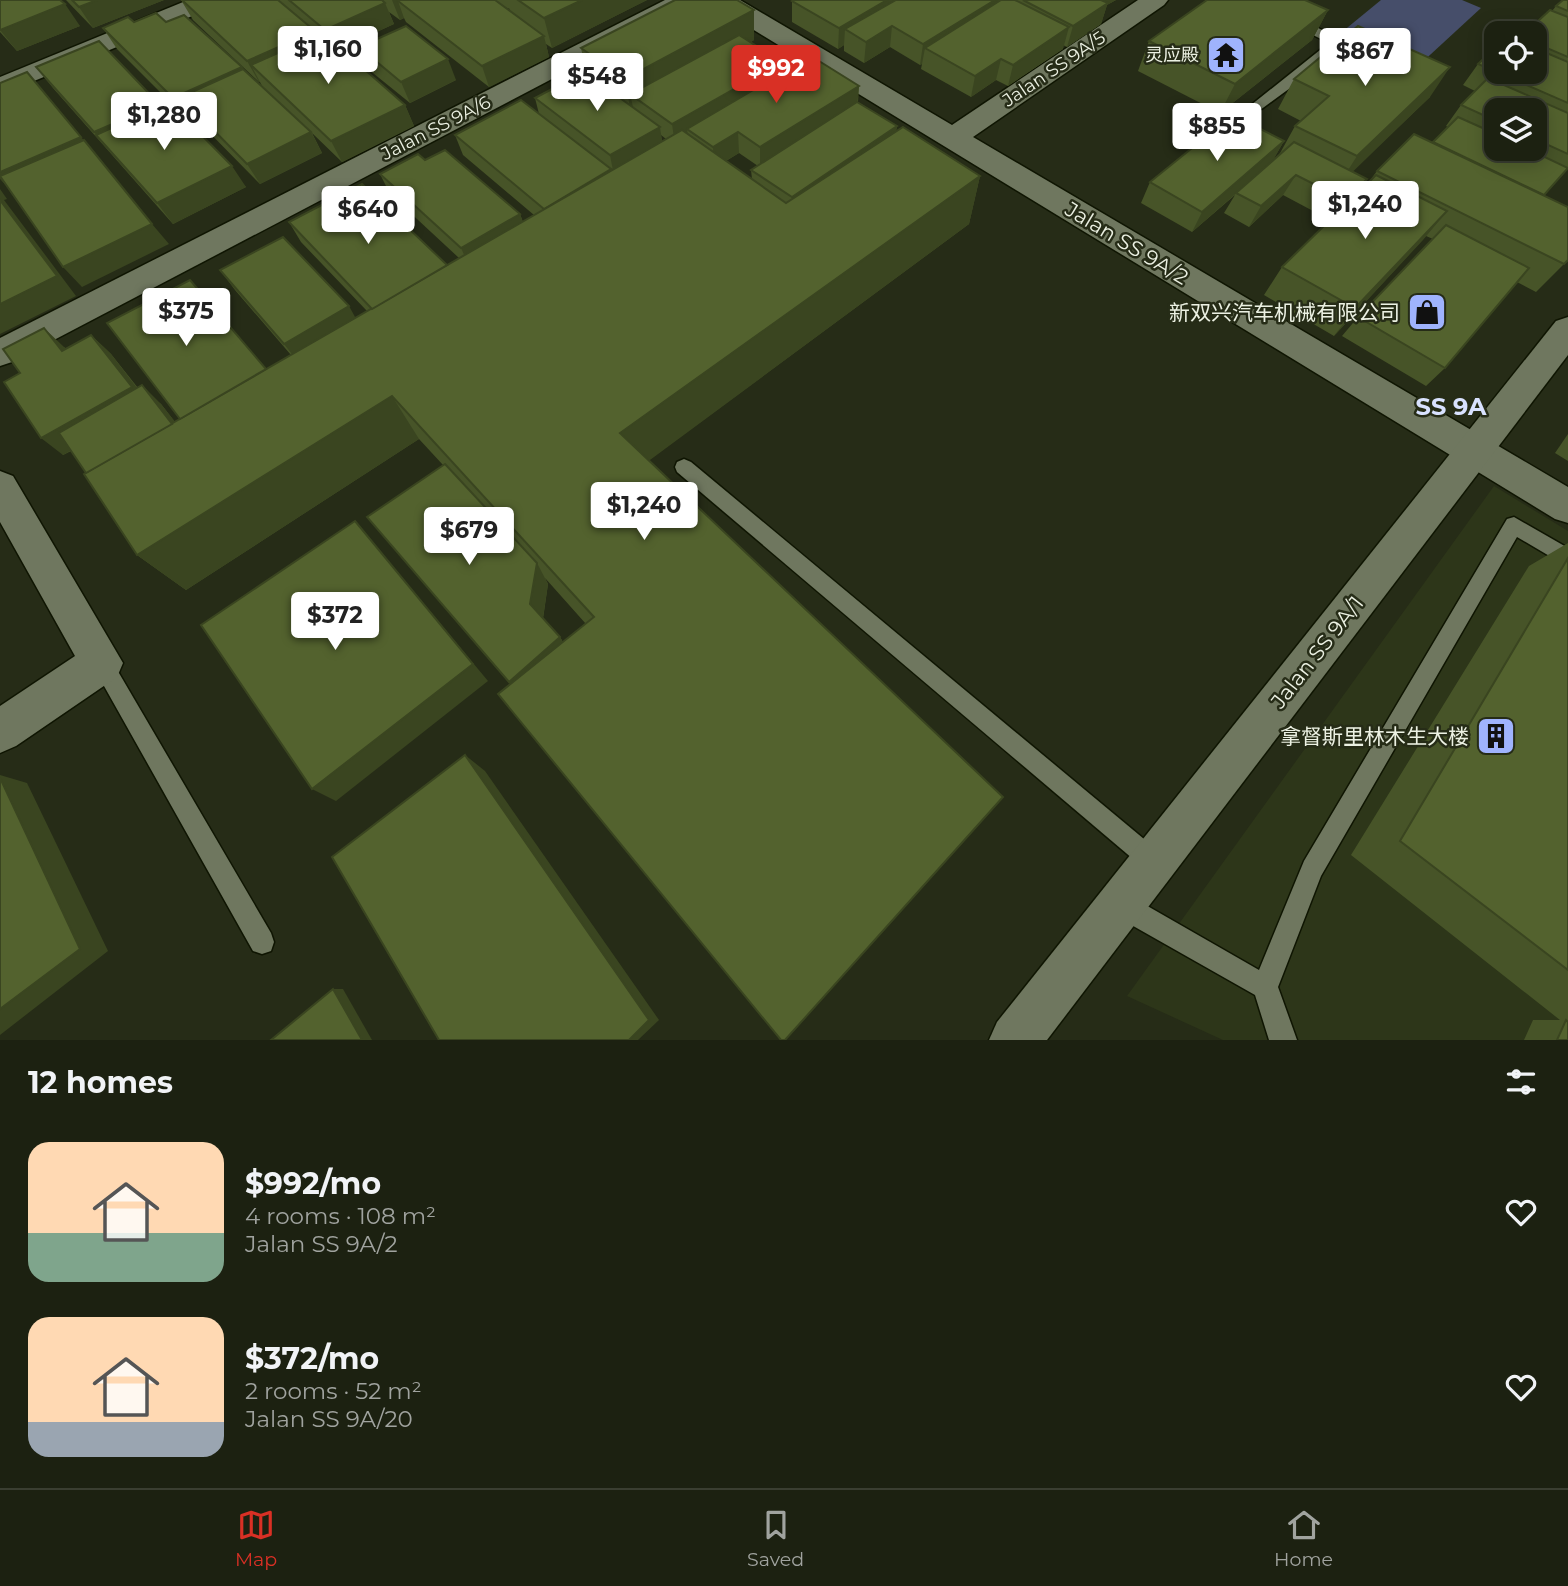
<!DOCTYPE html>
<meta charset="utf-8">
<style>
body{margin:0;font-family:Montserrat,"Noto Sans SC",sans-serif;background:#25291a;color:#f1f3f6;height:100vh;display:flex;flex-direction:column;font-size:26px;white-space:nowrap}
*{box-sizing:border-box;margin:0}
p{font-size:23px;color:#a0a39f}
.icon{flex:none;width:38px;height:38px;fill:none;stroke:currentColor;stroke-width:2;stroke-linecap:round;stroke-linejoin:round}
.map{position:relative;height:1040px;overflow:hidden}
.sheet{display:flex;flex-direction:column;background:#1c2111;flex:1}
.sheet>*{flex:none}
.tools{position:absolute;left:1484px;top:21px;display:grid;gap:14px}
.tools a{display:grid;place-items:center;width:63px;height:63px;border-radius:14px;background:#1c2111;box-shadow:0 4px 18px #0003,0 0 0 2px #3a3e31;font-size:35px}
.price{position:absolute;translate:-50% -60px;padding:0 16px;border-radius:7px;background:#fff;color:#222;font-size:23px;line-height:46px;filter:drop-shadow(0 2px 4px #0008)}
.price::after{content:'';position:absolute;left:50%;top:42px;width:21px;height:16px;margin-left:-10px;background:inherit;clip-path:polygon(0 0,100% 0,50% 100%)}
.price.active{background:#d93025;color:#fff}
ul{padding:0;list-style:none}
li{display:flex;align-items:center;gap:21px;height:175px;padding:0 28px}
li span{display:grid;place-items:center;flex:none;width:196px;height:140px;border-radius:21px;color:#555}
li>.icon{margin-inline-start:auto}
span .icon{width:84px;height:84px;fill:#fffc;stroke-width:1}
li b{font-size:30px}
h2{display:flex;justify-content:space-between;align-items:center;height:84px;padding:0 28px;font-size:30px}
.dock{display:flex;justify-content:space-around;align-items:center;height:98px;border-top:2px solid #3a3e31;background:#1c2111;font-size:19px;color:#a0a39f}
.dock a{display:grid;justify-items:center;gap:4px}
.dock .active{color:#d93025}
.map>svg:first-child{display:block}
.built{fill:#2d3619}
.green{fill:#464e6a}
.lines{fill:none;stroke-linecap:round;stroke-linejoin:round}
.service-casing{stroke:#0f1502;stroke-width:3}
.minor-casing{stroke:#0f1502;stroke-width:3}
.tertiary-casing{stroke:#0f1502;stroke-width:3}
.service{fill:#6f775f;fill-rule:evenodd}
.minor{fill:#6f775f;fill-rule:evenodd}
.tertiary{fill:#6f775f;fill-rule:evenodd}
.wall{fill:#475428;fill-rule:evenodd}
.shaded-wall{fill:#3a4520}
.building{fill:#53622e;stroke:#3a4520;stroke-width:2}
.labels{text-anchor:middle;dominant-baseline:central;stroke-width:5;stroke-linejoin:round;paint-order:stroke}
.far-poi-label{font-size:18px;fill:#ecf1e3;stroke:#262c17;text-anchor:end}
.far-street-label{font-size:18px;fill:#ecf1e3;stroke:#262c17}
.street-label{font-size:21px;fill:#ecf1e3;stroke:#262c17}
.poi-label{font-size:21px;fill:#ecf1e3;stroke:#262c17;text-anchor:end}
.quarter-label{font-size:24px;font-weight:bold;fill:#d9e2ff;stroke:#262c17}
</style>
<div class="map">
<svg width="1568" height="1040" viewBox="0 0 1568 1040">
<rect width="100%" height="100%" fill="#262c17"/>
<path class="built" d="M1494,486l74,45v509h-345l-96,-44z"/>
<path class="green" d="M1381,0h81l19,8 -63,58 -76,-34z"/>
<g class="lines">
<g class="service-casing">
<g id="service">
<path d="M1242,0h16l75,35 6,12 -16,17 -82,60 -5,-1v-6l89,-71 -2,-6z"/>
<path d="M684,459l7,3 471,392 4,8 -4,8 -8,4 -8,-4 -469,-398 -2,-5 2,-5z"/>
<path d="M1514,517l54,31v19l-51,-30 -196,339 -43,111 19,53h-28l-14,-45 -143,-81 -3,-9 3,-9 9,-3 9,3 129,74 45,-109 203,-342z"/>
<path d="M102,653l7,3 162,277 3,9 -3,9 -9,3 -9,-3 -158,-281 -4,-7 4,-7z"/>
</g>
</g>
<g class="minor-casing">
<g id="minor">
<path d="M188,0h35l-4,5 -219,90v-18z"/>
<path d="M665,0h32l-4,5 -681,357 -12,4v-28z"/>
<path d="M709,0h31l212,125 186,-125h30l-4,5 -191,132 595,350v36l-13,-4 -842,-514z"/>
<path d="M0,471l13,5 110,187 -6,14 -101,69 -16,7v-47l75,-50 -75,-134z"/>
</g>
</g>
<g class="tertiary-casing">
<path id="tertiary" d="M1568,317v38l-521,685h-58l8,-18 559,-701z"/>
</g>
<use href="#service" class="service"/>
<use href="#minor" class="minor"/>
<use href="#tertiary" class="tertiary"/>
</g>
<g class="wall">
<path d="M0,0l80,26 -63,25 -17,-19z"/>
<path d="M66,0h98l-71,28z"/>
<path d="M181,0h314l15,11 -1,-3 -1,1 -13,-9h152l-95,48 -6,-4 3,13 -60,30 -83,-65 -2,-4 -4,2 -11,-8 5,12 -54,25 65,56 9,21 -72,36 -30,-29 10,20 -62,31 -67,-68 -6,3 -70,-70 -14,-21 31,-6h32l76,45 2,3 53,50 -35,-34 -2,-4h-1l-66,-62z"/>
<path d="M794,0h322l-9,5 -6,19 -34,23 -4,-2v4l-55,37 -12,-6 -25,17 -50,-28 1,-5 -2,1 -30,-18 -26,16 -20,-12v-6l-6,4 -46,-27v-21z"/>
<path d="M1568,0v168l-24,28 20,68 -28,28 -19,-10 -72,86 -19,18 -84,-50 16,-19 75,-78 -7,-3 -92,100 -70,-41 18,-28 48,-47 -47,-25 -34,32 -25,-14 11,-18 -43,37 -51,-29 9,-21 134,-41 -11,19 6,-5 16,-29 6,-5 -23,-12 16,-30 136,18 -78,74 5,22 14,-14 6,-8 56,-28 15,-16 -2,-1 15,-21 14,-14 -12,-6 15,-21 57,8v-39l21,-27zM1496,110h39v39h-39z"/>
<path d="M1328,10l-16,30 -92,73 -82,-42 11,-30z"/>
<path d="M754,40l-3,2 31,20v12l77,12 -1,16 39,24 -1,5 84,45 -11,48 -320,236 354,337 -493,-113 -143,-167 76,-52 -24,-26 -233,151 -49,-35 -51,-82 -15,-22 -8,4 -43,-82 44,-26 2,2 25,-14 20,19 27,34 23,16 14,18 116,-67 -56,-65 -15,-20 136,48 11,-7 -66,-69 -12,-20 158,43 12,-7 -69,-64 -10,-20 45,-14 95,54 3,8 11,-7 -71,-60 -8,-20 84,-21 -4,-16 52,-23 -6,-27zM661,135l5,4 -4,2zM739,153l19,13 -7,4 1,9 -26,-18zM545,578l41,46 -23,18 -3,-5 -17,-18 5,-35z"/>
<path d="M359,47l97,33 -46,23 -42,-34z"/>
<path d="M36,67l124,39 86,81 -73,37 -120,-136z"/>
<path d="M1568,434v27l-13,-8z"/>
<path d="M1568,543v497h-44l9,-20h27l-209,-165 178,-289z"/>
</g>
<g class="shaded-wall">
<path d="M97,0h67l-71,28 -14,-21z"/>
<path d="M392,0h51l-45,1 6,17 -4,2z"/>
<path d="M582,0h65l-95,48 -8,-30z"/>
<path d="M887,0h33l-75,29 -1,16 -6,4 1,-21z"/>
<path d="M991,0h9l-75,48 -3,16 -2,1 3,-21z"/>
<path d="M1102,0h14l-9,5 -6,19 -34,23 6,-21z"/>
<path d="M385,3l9,21 -60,27 -9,-21z"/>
<path d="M65,4l15,22 -63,25 -17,-21z"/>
<path d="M754,10v30l-112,62 -12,-8 3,13 -3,1 -5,-29z"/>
<path d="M1328,10l-16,30 -92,73 15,-29z"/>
<path d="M892,26l-2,21 -26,16 2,-21z"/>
<path d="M1069,27l-6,22 -55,37 5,-21z"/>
<path d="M315,31l10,22 -74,12 9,17h-1l-12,-21z"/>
<path d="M544,36l5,21 -60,30 -7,-21z"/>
<path d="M448,59l8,21 -46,23 -9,-21z"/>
<path d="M1001,59l-5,21 -25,17 4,-21z"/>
<path d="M782,62v21l-95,46 1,8 -13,8 -3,-21z"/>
<path d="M242,67l12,21 -73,9 12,19 -6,3 -14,-21z"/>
<path d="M1450,67l-20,30 -92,89 19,-30z"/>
<path d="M859,86l-2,21 -97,61v-21z"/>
<path d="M159,104l14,20 -77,11 14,18 -16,-21z"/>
<path d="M405,105l9,21 -72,36 -11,-21z"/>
<path d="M897,126l-3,21 -102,71v-21z"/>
<path d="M660,127l3,21 -49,28 -4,-21z"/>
<path d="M311,132l11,21 -62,31 -13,-20z"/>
<path d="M738,132l1,21 -25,15 -1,-21z"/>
<path d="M81,137l17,21 -83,37 -15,-16v-7z"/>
<path d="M1284,141l-12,21 -80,70 10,-20z"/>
<path d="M232,166l14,21 -73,37 -16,-21z"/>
<path d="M1296,175l-13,20 -34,32 12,-21z"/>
<path d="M980,176l-11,48 -338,250 -11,-41z"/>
<path d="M1367,179l-14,20 -22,22 14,-21z"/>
<path d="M0,189l7,10 -3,1 72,96 -76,38z"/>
<path d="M1447,211l-24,29 -89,96 21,-28z"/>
<path d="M520,214l7,20 -57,34 -9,-20z"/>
<path d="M152,224l17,20 -87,43 -19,-20z"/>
<path d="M349,306l11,20 -62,36 -14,-18z"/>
<path d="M44,328l20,19 18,23 -20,-19z"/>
<path d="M91,335l20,19 39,51 -87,50 -22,-17z"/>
<path d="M142,385l19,19 40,51 -82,51z"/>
<path d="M392,396l27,43 -233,151 -49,-35z"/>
<path d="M355,521l133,160 -152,120 -24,-12z"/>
<path d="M537,563l11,21 -6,40 -12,-20z"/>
<path d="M560,637l10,18 -48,43 -13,-16z"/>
<path d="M465,755l20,16 174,249 -21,20h-9z"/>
<path d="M0,775l27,8 81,168 -108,84z"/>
<path d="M333,989h10l29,51h-10z"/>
</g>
<g class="building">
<path d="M0,0h60l5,4 -65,26z"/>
<path d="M72,0h25l-18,7z"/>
<path d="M182,0h96l37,31 -68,30z"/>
<path d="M289,0h93l3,3 -60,27z"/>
<path d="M399,0h96l49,36 -62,30 -84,-65z"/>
<path d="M518,0h64l-38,18z"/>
<path d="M675,0h62l17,10 -129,69 -44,-31z"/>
<path d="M794,0h93l-48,28 -47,-27z"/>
<path d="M896,0h99l-72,44 -31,-18 -26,16 -21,-13z"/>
<path d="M1001,0h14l54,27 -56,38 -12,-6 -26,17 -50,-28z"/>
<path d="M1023,0h78l7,3 -35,23z"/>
<path d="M1207,0h98l23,10 -93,74 -86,-43z"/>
<path d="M1563,0h5v11l-12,-5z"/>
<path d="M1550,10l18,7v40l-33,-14v-10h-10z"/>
<path d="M156,13l10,9 18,-7 58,52 -69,31 -70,-70 25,-11 6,5z"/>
<path d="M406,26l42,33 -47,23 -42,-35z"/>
<path d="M1358,26l92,41 -93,89 -62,-30 34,-30 -35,-17z"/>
<path d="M323,33l82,72 -74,36 -80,-76z"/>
<path d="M739,35l43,27 -110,62 -42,-30z"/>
<path d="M99,41l60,63 -65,28 -58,-65z"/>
<path d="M1496,47v25h39v-24l33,14v41l-90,-39z"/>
<path d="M811,56l48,30 -99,61 -22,-15 -25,15 -26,-18z"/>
<path d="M243,69l68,63 -64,32 -66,-67z"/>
<path d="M27,72l54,65 -81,35v-89z"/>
<path d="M584,72l76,55 -50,28 -75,-57z"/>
<path d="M1488,78l80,35v41l-33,-15v-29h-39v11l-35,-16z"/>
<path d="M521,100l90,69 -67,40 -89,-74z"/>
<path d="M169,102l63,64 -75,37 -61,-68z"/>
<path d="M857,102l40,24 -105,71 -41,-27z"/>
<path d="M1233,115l51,26 -82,71 -52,-30z"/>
<path d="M1458,117l38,17v15h32l40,19 -24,27 -111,-53z"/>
<path d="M903,127l77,49 -360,257 383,364 -218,243h-4l-283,-346 96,-77 -202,-221 -255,159 -53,-81 598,-344 104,73z"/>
<path d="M1414,134l154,73v53l-4,4 -187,-93z"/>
<path d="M84,140l68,84 -89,43 -63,-91z"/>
<path d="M1294,142l73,37 -22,21 -49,-25 -35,31 -25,-13z"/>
<path d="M445,150l75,64 -59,34 -81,-74 38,-20 7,6z"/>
<path d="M1376,175l71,36 -92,97 -73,-41z"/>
<path d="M362,184l85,81 -75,44 -83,-87z"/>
<path d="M0,200l57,76 -57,28z"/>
<path d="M1446,225l83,43 -84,100 -87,-51z"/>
<path d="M283,237l66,69 -65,38 -64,-74z"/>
<path d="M190,280l76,89 -86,50 -73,-96z"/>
<path d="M44,328l18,23 29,-16 41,52 -91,51 -37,-56 16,-9 -17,-24z"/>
<path d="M142,385l30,39 -86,49 -27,-40z"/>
<path d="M445,464l92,99 -7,41 30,33 -51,45 -142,-165z"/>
<path d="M355,521l118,143 -161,125 -111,-164z"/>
<path d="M1568,558v412l-168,-129z"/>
<path d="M465,755l184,265 -20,20h-190l-107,-183z"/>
<path d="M0,778l80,171 -80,60z"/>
<path d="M333,989l29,51h-91z"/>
<path d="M1566,1020l2,2v18h-11z"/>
</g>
<defs>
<g id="temple-square" transform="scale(2.0125)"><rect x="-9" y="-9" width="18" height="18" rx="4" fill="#9fb3fd" stroke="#262c17"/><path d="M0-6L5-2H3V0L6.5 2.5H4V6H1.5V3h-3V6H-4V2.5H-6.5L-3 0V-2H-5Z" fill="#111"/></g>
<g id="shop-square" transform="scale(2.0125)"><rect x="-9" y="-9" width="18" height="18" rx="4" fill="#9fb3fd" stroke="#262c17"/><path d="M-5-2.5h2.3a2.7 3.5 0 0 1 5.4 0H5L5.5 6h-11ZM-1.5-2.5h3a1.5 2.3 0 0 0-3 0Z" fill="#111"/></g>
<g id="building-square" transform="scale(2.0125)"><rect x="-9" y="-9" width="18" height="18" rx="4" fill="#9fb3fd" stroke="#262c17"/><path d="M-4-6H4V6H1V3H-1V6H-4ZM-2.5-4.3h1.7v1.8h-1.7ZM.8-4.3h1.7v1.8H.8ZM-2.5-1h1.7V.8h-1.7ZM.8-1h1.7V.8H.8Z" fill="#111"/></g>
</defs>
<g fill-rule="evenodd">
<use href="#temple-square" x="1226" y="55"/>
<use href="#shop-square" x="1427" y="312"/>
<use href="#building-square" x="1496" y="736"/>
</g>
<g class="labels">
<g class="far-poi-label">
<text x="1199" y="55">灵应殿</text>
</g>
<g class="far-street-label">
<text transform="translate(1054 69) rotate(-34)">Jalan SS 9A/5</text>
<text transform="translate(436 128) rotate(-27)">Jalan SS 9A/6</text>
</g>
<g class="street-label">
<text transform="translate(1127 243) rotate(31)">Jalan SS 9A/2</text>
<text transform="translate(1317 652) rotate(-52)">Jalan SS 9A/1</text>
</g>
<g class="poi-label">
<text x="1400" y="312">新双兴汽车机械有限公司</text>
<text x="1469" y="736">拿督斯里林木生大楼</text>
</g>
<g class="quarter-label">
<text x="1451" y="406">SS 9A</text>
</g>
</g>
</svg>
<div class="tools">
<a><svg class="icon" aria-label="locate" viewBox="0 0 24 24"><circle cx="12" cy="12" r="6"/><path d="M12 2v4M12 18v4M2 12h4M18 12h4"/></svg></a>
<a><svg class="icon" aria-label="layers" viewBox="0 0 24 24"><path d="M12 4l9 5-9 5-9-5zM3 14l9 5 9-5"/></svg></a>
</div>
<b class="price" style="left:328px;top:86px">$1,160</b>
<b class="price" style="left:1365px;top:88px">$867</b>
<b class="price active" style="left:776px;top:105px">$992</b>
<b class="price" style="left:597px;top:113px">$548</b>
<b class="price" style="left:164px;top:152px">$1,280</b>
<b class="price" style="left:1217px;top:163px">$855</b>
<b class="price" style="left:1365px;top:241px">$1,240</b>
<b class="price" style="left:368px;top:246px">$640</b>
<b class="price" style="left:186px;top:348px">$375</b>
<b class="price" style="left:644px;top:542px">$1,240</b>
<b class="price" style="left:469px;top:567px">$679</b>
<b class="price" style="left:335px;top:652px">$372</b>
</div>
<section class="sheet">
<h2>12 homes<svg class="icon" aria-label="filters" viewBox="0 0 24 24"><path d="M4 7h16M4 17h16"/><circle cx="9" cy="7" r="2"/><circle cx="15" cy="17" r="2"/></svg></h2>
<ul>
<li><span style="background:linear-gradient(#ffd9b3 65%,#7fa58c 0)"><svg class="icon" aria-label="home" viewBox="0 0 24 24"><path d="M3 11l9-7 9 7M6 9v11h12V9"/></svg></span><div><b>$992/mo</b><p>4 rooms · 108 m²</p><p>Jalan SS 9A/2</p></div><svg class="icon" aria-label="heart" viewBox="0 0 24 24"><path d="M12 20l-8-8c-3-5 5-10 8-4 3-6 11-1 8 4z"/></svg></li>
<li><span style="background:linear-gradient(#ffd9b3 75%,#9aa5b1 0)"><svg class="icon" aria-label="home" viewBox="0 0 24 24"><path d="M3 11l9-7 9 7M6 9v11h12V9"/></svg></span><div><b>$372/mo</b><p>2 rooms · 52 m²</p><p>Jalan SS 9A/20</p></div><svg class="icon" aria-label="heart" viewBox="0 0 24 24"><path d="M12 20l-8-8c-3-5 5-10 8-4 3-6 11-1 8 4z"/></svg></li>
</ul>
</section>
<nav class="dock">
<a class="active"><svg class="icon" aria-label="map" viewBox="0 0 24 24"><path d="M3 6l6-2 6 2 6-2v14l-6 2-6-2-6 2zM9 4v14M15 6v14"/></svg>Map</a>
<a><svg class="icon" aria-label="saved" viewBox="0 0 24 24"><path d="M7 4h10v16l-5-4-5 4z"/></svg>Saved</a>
<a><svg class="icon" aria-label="home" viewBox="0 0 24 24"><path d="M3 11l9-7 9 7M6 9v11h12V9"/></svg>Home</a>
</nav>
